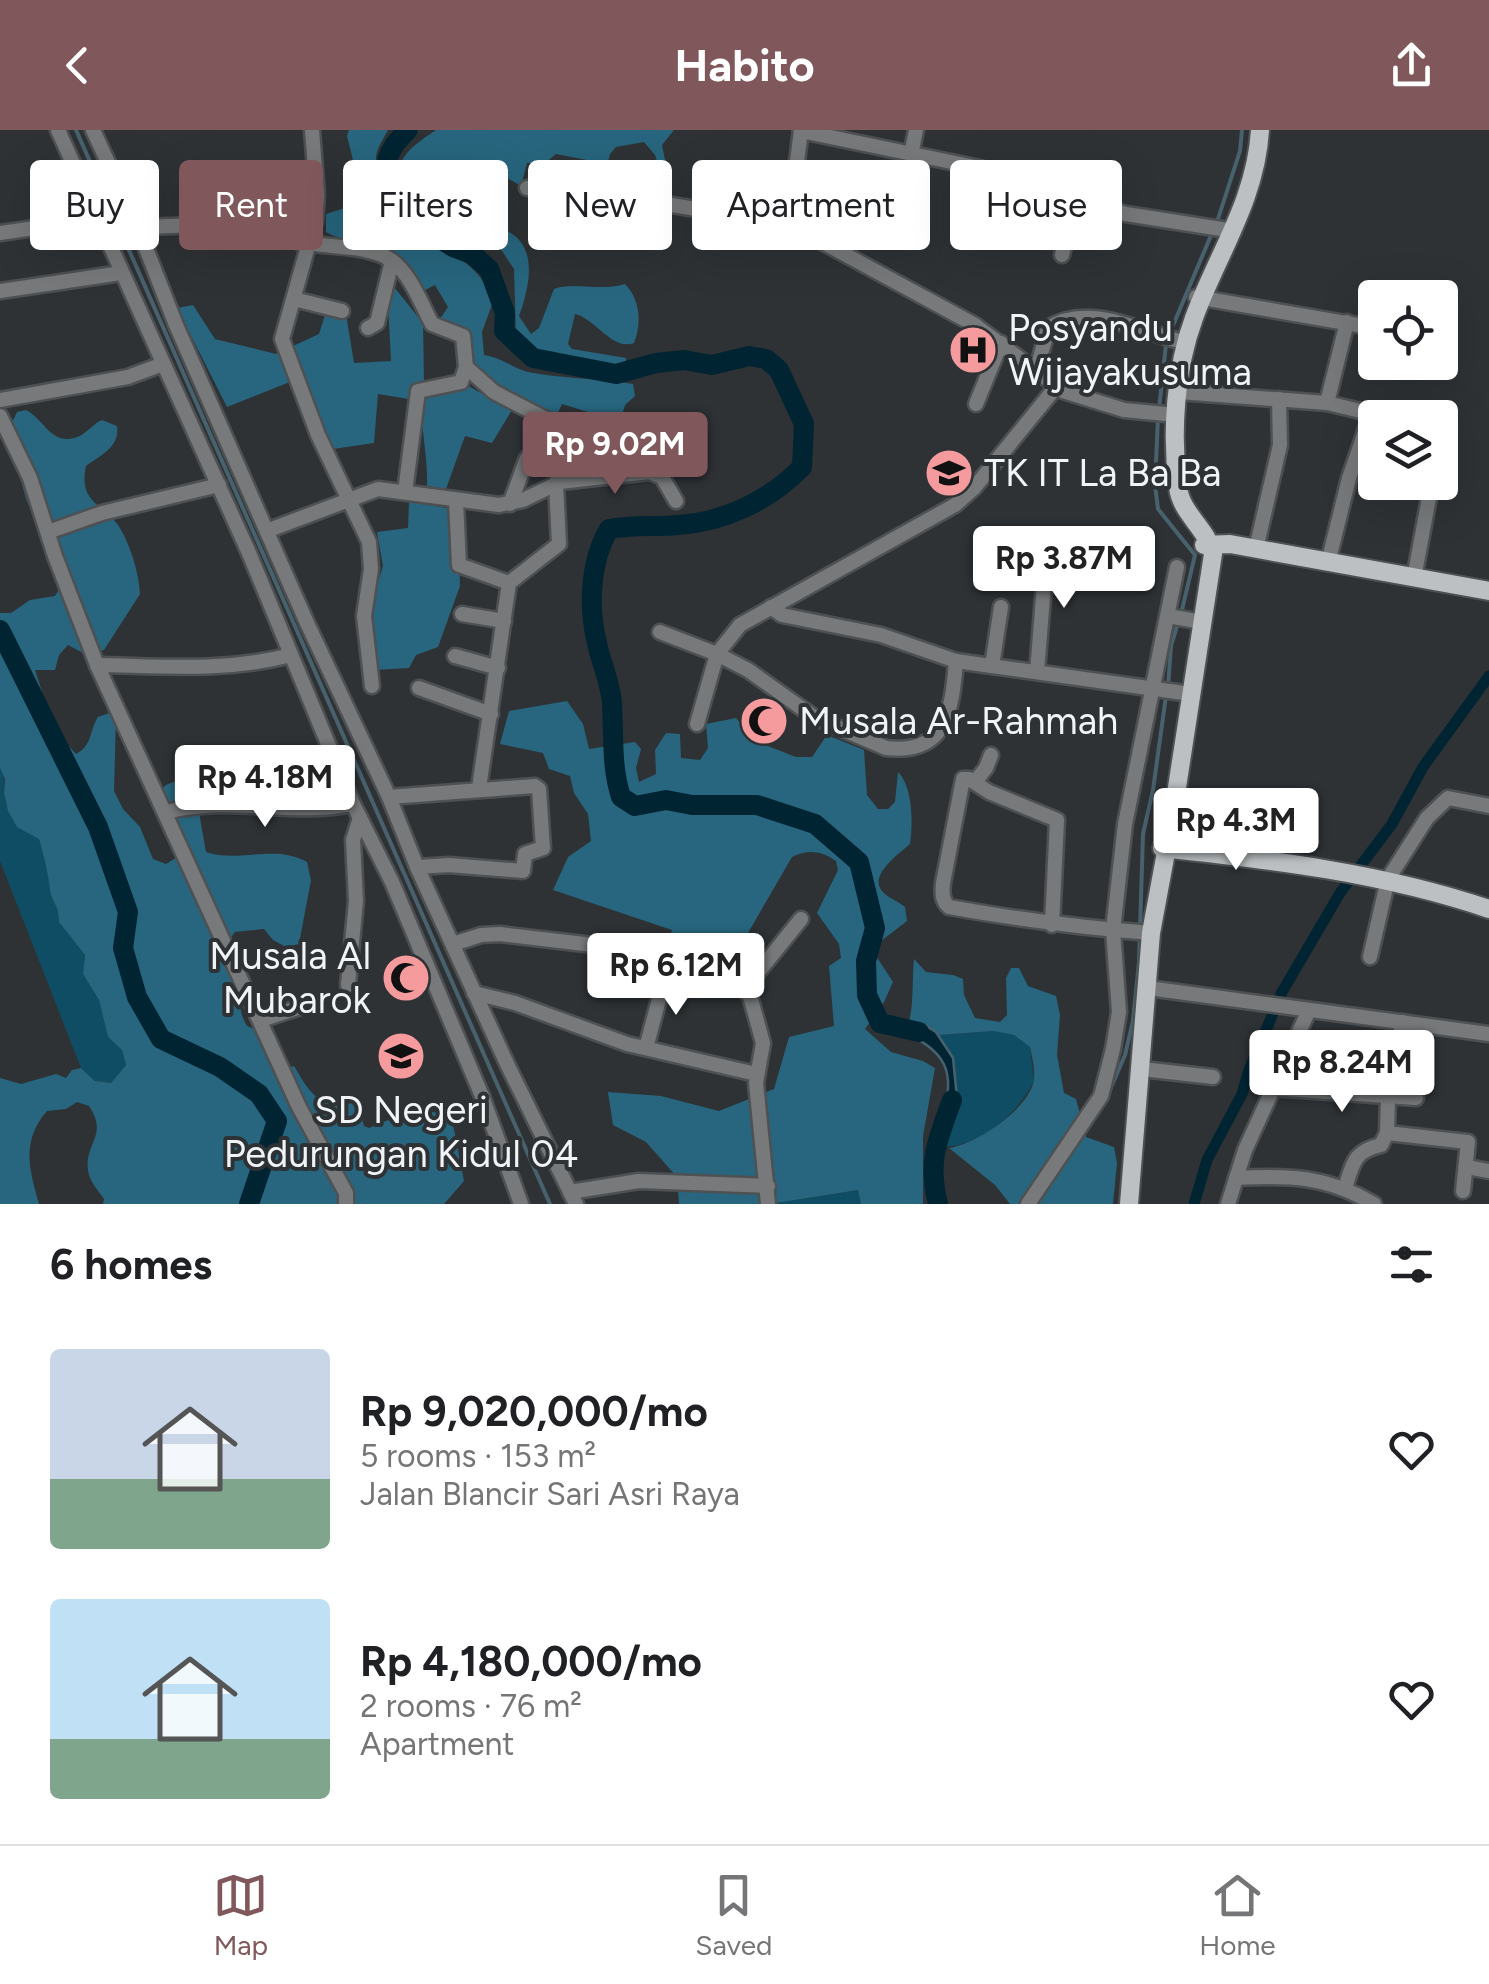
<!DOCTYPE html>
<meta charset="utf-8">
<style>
body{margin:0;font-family:Figtree,sans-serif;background:#f6f6f6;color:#202124;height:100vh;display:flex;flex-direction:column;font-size:38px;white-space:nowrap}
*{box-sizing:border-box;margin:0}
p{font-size:32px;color:#757577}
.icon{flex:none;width:55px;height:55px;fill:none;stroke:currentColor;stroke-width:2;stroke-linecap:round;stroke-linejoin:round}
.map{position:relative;height:1074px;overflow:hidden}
.sheet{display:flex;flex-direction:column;background:#fff;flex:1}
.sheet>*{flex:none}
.banner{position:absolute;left:30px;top:30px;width:1430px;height:90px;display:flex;gap:20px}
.buttons{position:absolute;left:1358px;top:150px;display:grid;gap:20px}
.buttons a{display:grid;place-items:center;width:100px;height:100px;border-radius:10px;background:#fff;box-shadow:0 10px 40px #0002;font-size:50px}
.price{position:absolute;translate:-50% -85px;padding:0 22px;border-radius:10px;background:#fff;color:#222;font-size:32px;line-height:65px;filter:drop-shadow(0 2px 5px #0008)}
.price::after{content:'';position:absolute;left:50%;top:60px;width:30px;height:22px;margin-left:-15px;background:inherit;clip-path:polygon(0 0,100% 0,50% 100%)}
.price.selected{background:#80585b;color:#fff}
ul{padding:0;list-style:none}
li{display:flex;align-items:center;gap:30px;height:250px;padding:0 50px}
li span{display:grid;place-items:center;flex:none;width:280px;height:200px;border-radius:10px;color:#555}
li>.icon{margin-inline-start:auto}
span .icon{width:120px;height:120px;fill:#fffc;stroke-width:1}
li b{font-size:42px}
h2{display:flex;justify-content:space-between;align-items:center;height:120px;padding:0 50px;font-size:42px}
.tag{padding:0 35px;border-radius:10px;background:#fff;box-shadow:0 10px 40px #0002;font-size:35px;line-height:90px}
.tag.selected{background:#80585b;color:#fff}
header{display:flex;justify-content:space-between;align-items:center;height:130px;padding:0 50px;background:#80585b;color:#fff;font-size:45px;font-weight:700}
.menu{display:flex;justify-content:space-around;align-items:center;height:140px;border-top:2px solid #e0e0e0;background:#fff;font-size:28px;color:#757577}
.menu a{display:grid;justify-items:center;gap:5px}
.menu .selected{color:#80585b}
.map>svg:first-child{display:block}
.green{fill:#0e4d63}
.forest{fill:#27667e}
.water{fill:#002432;stroke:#48626d;stroke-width:2.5}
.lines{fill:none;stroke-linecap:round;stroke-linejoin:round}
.stream{stroke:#48626d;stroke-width:4}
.canal{stroke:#002432;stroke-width:11}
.river{stroke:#002432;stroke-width:20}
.minor-casing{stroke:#4d5154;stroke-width:19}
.major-casing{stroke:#4d5154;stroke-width:22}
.minor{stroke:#77797a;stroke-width:14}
.major{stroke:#bcc0c2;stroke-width:18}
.labels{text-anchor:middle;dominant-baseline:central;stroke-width:8;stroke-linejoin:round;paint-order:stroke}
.poi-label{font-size:38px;fill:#f1f4f6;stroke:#2e3235;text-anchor:start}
</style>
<header><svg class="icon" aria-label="back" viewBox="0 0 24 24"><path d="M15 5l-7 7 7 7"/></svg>Habito<svg class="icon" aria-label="share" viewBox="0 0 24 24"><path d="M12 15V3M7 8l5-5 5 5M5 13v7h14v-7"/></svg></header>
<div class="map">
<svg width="1489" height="1074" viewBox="0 0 1489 1074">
<rect width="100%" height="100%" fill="#2e3235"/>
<g class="green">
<path d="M0,638c6,10 3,14 4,25 3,28 18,31 35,46 5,17 9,34 11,51 2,15 9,13 9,32l26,33 -2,19 16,26 9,37 14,13 4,15 -15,18 -16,-2 -14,-13 -81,-207z"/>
<path d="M993,901l21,4 16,12 4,34c-18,35 -55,67 -96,66 0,-15 13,-25 15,-39 2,-22 -2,-56 -14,-73z"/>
<path d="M858,1060l3,14h-91z"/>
</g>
<g class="forest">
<path d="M349,0h39c-3,6 -9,15 -11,22 -5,21 4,68 16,86 48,9 77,15 101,61l-12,33 2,23c19,3 28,13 44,17 35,7 71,6 105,12l2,12 -10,9 -5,17 -58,-18 -6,13c-48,-22 -82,-25 -88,-83l-30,-12 10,-15 -13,-22 -22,11c-10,-17 -20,-44 -40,-51 -16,-6 -28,-3 -47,-13v-18l19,-6 8,-48 -6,-24z"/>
<path d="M436,0h238l-12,15 5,25 -8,-3 -4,-12 -11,-13 -28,5 -6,7 -9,33 -10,-12 1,-14 -36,-7 -12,10 -17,-1 -6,23 -24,-14 -34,2 -24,-7 -13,4 -6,13 6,11 34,6 17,9 9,-10 19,-9 3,11 -3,28c34,15 25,56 14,86l12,18 8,-6 15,-39c19,-8 45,3 71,-5 15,15 17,39 9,59 -22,8 -38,-24 -59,-29l-7,30 4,5 54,9v9l-98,-15 -12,-15 -2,-68 -16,-24 -88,-36c-20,-45 -11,-54 26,-79z"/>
<path d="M394,157l29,36 1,59 39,1 49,27 -20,33 -27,-7 -19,53 -19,-3c1,-29 -6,-56 -6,-85l-43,-7 -4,49 -41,6 -33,-71 -73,29 -50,-99 16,-3 22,34 61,15 43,-20 8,-25 18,-1 9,55 37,-2 -3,-58z"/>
<path d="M26,280c18,9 24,34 48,28 11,-2 18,-14 28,-18l15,6c3,21 -16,29 -31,40 -8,36 17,38 32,59 12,18 21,48 22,69l-36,56 -19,4 -17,-9 -9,10 -4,15h-20l16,50 9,17 16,17c17,-9 13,-23 22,-37l14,-5 4,7 -2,72 9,18 17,18 13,32 13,5 13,-8 -20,-64 7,-7 28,-12 5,14 1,31 6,34c32,11 69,-8 101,10l4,18 -12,64 -13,3 -13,-7 -9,-11 -29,3 -13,18c2,16 12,27 16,42 3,13 1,21 9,34l12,5 22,39 13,-4c12,20 21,39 46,37l4,3 13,-6 7,26 5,2 44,-18 38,4 13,67 -20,23h-341l1,-5c-6,-9 -15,-18 -16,-29 -4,-27 21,-34 1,-64l-12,-4 -11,7 -19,2c-26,30 -18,58 -8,93h-39v-126l21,6 35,-10 10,4 6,-8 9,-2 14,13 16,2 15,-18 -4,-15 -14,-13 -9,-37 -16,-26 2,-19 -26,-33c0,-18 -7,-18 -9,-32 -2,-17 -6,-34 -11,-51l-22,-12 -9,-16 -4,-18 1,-14 -5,-11v-155h11l19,-13 25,-4 3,-5 -6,-37 -26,-55 -18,-68 9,-19z"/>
<path d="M409,372l44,7 6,42 1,35 -22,61 -22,8 -7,13 -34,2 -6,-60 14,-44 -6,-34 31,-4z"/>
<path d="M567,571l16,23 6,25 46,-7 6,7 -5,19 3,14 17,-8 -1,-24 11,-17 14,1 1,24 19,2 8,-12 -2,-24 30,-6 19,23 41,16h16l15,-22 37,15 3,45 11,14h10l7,-7 3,-30c15,15 15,51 12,72 -11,10 -43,32 -27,48 5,6 15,9 22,15l2,14 -26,20 -5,15 17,26 -9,20 -19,27 26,23 32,9 12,7 -12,68v68h-62l-3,-14 -88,14h-91l-2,-27 -31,-35 -33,-17 -5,-33 53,4 58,15 55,-22 15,-52 45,-11 -5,-60 12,-8 -2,-14 -22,-31 21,-43 -2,-9c-15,-10 -27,-12 -44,-4l-44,76 7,20 -8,15 -54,4 -30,-11 9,-31 -119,-40 15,-33 23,-16 -3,-27 -14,-21 -4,-17 -21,-7 -6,-16 -43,-9 9,-33z"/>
<path d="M914,829l12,13 27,3 10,4 1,16 11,23 25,4 7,-7 -1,-37 5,-10h8l9,18 28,10 4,19 -3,40 7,38 12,6 10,38 28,10 3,16 -4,41h-103l-15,-19 -46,-37c27,-4 81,-39 85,-69 1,-10 -2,-23 -4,-32l-16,-12 -21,-4 -54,4 -31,-11c6,-13 4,-48 6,-65z"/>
</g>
<path class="water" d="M902,893l24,3 10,6 17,26 4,40 -11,25h-6c19,-51 6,-75 -45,-94z"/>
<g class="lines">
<g class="stream">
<path d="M76,0l474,1074"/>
<path d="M1216,95l24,-74 2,-21"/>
<path d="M1169,205l43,-102"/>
<path d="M1159,279l7,-65"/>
<path d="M1158,288l-3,67 3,24 37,46 -14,59"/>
<path d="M1168,557l3,-41 7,-23"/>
<path d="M1106,969l19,-44 8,-34 6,-59 4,-128 10,-44 13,-94"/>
<path d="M1038,1074l13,-22"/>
</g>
<path class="canal" d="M1194,1074l13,-44 35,-66 7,-24 33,-78 58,-99 52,-69 31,-57 66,-91"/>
<g class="river">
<path d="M408,0c-30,27 -24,45 -12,81l57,36 19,7 17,15 16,44 -1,18 29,27 83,16 40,-11 28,-3 28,5 37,-9 17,3 13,11 25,54 -2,43c-32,33 -77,55 -124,58 -23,2 -45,0 -69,4 -19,32 -21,78 -12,114 4,20 14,41 15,61 2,32 -1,62 9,93l14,9 31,-6 26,5h65l58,19 44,38 16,66 -9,33 1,34 13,28 39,9"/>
<path d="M0,500l98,197 30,85 -5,36 14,49 24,42 59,28 39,27 18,27 -28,83"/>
<path d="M938,1074c-11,-43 0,-65 14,-104"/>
</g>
<g class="minor-casing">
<g id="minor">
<path d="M58,0l191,423 104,251 39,78 90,214 39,108"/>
<path d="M93,0l45,98 38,97 131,298 82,174 28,70 91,199 68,138"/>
<path d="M312,0l5,65 -2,26 -33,118 36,96 51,107 2,27 -7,47 8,70"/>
<path d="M801,1l179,37 146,46 108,17"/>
<path d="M911,25l5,-25"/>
<path d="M527,58l101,10 161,26 186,101 88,66 61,19 52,5"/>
<path d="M789,94l12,-94"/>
<path d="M0,103l95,-14"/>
<path d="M104,108c68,-25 136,-6 204,5 26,5 60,2 83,17 20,14 30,44 41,64l31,12 3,31 28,25 73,38 4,12 -15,42 3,60 -50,39 -30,205"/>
<path d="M1062,125l14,-56"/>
<path d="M0,161l121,-18"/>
<path d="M1196,167l179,31"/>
<path d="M294,169l48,12"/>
<path d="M368,198l9,-5 15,-62"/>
<path d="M1037,239l11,-41c39,-25 90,2 131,13"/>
<path d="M1179,262l148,11 63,15"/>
<path d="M0,270l128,-23 35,-13"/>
<path d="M1327,273l20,-81"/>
<path d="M976,274l25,-61"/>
<path d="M0,286l30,62 25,78 42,109"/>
<path d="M1440,310v6"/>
<path d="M646,316l3,26"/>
<path d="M603,320l2,27"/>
<path d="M405,362l13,-101 43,-9 5,-15"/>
<path d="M456,371l3,64 50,18"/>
<path d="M510,374l17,-46"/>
<path d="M269,400l109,-41 121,16 24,-5 37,-18 89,-10 13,5 14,24"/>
<path d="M48,402l54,-19 117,-28"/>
<path d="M1256,419l24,-104 -1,-46"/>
<path d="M1328,433l21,-85 23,-66"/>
<path d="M1414,448l18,-96"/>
<path d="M771,477l11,8 99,20 75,26 235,33"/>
<path d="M462,484l42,7"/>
<path d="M1168,486l34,6"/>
<path d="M660,502l57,22 31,16 66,47 72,31c61,7 66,-38 70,-87"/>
<path d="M291,525c-65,17 -127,11 -194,10l202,442 47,86v11"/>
<path d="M455,526l43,12"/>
<path d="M992,536l9,-59"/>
<path d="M1037,542l10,-125"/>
<path d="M419,558l72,26"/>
<path d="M697,594l20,-70 23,-29 215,-120 19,-17 82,-101"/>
<path d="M975,652l11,-14 5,-13"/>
<path d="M389,667l146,-11 4,3 4,59 -18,6 -2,17 -74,-6 -32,2"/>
<path d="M167,682c62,-17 123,5 186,-8"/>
<path d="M1052,795l5,-105 -68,-28 -20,-13h-6l-20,104c-1,10 -1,18 6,24 67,12 134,21 202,26"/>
<path d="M453,814l28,-9 19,-1 93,11 83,36 65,6"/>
<path d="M1370,827l18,-78 39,-61 21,-20 41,8"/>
<path d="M348,855l8,-84 -3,-61 7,-22"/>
<path d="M741,857l9,9 13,47 -7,40 12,121"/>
<path d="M741,857l14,-11 46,-57"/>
<path d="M1148,858l341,46"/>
<path d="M474,863l41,10 112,41 129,30"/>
<path d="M261,890l39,-13"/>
<path d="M646,918l19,-71"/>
<path d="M1142,939l71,8"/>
<path d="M1271,958l145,10"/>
<path d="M1388,967l-1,36 81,9 -5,49"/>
<path d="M1392,967l10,-75"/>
<path d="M1467,1037l22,4"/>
<path d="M1236,1048c54,-3 91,-2 138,26"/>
<path d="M1345,1058c8,-25 9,-37 36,-43l6,-12"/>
<path d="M570,1062l69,-11 129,5"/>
<path d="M1028,1074l73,-108 12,-47 6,-37 -6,-82 12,-106 52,-257"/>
<path d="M1228,1074l17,-54 64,-140"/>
</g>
</g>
<g class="major-casing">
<g id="major">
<path d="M1204,415l26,-1 259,47"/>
<path d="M1162,718c111,12 221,25 327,61"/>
<path d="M1129,1074l22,-271 21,-113 41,-266c-6,-26 -32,-40 -35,-67 -7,-53 -3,-118 16,-169 23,-63 62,-118 66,-188"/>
</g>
</g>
<use href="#minor" class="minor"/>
<use href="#major" class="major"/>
</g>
<defs>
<g id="hospital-disc" transform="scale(2.5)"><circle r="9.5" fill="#f59b9e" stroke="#2e3235"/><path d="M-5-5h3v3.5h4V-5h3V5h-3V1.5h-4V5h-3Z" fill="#111"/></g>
<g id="school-disc" transform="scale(2.5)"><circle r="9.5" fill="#f59b9e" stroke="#2e3235"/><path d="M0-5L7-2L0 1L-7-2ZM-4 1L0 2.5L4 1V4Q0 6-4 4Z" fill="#111"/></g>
<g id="mosque-disc" transform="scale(2.5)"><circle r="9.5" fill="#f59b9e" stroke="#2e3235"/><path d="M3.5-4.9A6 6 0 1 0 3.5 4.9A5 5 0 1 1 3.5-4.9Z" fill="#111"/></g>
</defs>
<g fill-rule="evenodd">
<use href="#hospital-disc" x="973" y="220"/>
<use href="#school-disc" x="949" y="343"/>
<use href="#mosque-disc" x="764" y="591"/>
<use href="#mosque-disc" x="406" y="848"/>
<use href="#school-disc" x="401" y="926"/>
</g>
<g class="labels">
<g class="poi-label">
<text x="1008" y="198">Posyandu<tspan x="1008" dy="44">Wijayakusuma</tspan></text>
<text x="984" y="343">TK IT La Ba Ba</text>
<text x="799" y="591">Musala Ar-Rahmah</text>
<text x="371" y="826" text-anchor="end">Musala Al<tspan x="371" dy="44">Mubarok</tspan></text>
<text x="401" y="980" text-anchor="middle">SD Negeri<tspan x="401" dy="44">Pedurungan Kidul 04</tspan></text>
</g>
</g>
</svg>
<div class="buttons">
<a><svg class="icon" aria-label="locate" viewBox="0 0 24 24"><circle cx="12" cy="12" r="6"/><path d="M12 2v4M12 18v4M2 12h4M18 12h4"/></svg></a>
<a><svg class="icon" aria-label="layers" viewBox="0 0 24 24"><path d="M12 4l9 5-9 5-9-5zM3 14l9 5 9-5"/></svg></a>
</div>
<b class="price selected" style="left:615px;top:367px">Rp 9.02M</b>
<b class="price" style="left:1064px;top:481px">Rp 3.87M</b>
<b class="price" style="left:265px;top:700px">Rp 4.18M</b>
<b class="price" style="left:1236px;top:743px">Rp 4.3M</b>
<b class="price" style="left:676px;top:888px">Rp 6.12M</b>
<b class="price" style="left:1342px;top:985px">Rp 8.24M</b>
<div class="banner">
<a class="tag">Buy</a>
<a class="tag selected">Rent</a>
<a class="tag">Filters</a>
<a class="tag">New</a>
<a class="tag">Apartment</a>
<a class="tag">House</a>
</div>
</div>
<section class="sheet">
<h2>6 homes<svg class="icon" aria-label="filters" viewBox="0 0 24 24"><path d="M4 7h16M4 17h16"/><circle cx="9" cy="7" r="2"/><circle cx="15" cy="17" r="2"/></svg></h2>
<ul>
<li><span style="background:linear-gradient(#c9d6e8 65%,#7fa58c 0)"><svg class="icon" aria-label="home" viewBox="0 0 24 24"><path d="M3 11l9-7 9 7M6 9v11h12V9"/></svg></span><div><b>Rp 9,020,000/mo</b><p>5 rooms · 153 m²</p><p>Jalan Blancir Sari Asri Raya</p></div><svg class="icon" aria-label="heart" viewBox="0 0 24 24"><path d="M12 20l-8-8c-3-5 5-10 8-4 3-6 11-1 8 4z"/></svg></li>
<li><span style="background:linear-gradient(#bfe0f5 70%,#7fa58c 0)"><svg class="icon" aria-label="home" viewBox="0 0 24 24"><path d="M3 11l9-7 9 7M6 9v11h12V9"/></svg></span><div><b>Rp 4,180,000/mo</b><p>2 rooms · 76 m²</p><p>Apartment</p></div><svg class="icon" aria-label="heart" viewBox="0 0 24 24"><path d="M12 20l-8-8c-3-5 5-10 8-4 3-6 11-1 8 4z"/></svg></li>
</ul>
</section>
<nav class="menu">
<a class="selected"><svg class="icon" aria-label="map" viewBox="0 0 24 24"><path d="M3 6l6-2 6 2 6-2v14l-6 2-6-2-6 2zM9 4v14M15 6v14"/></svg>Map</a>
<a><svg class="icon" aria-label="saved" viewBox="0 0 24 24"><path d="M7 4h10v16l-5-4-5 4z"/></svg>Saved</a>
<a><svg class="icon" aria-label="home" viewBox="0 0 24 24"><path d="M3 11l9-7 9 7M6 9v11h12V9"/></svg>Home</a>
</nav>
